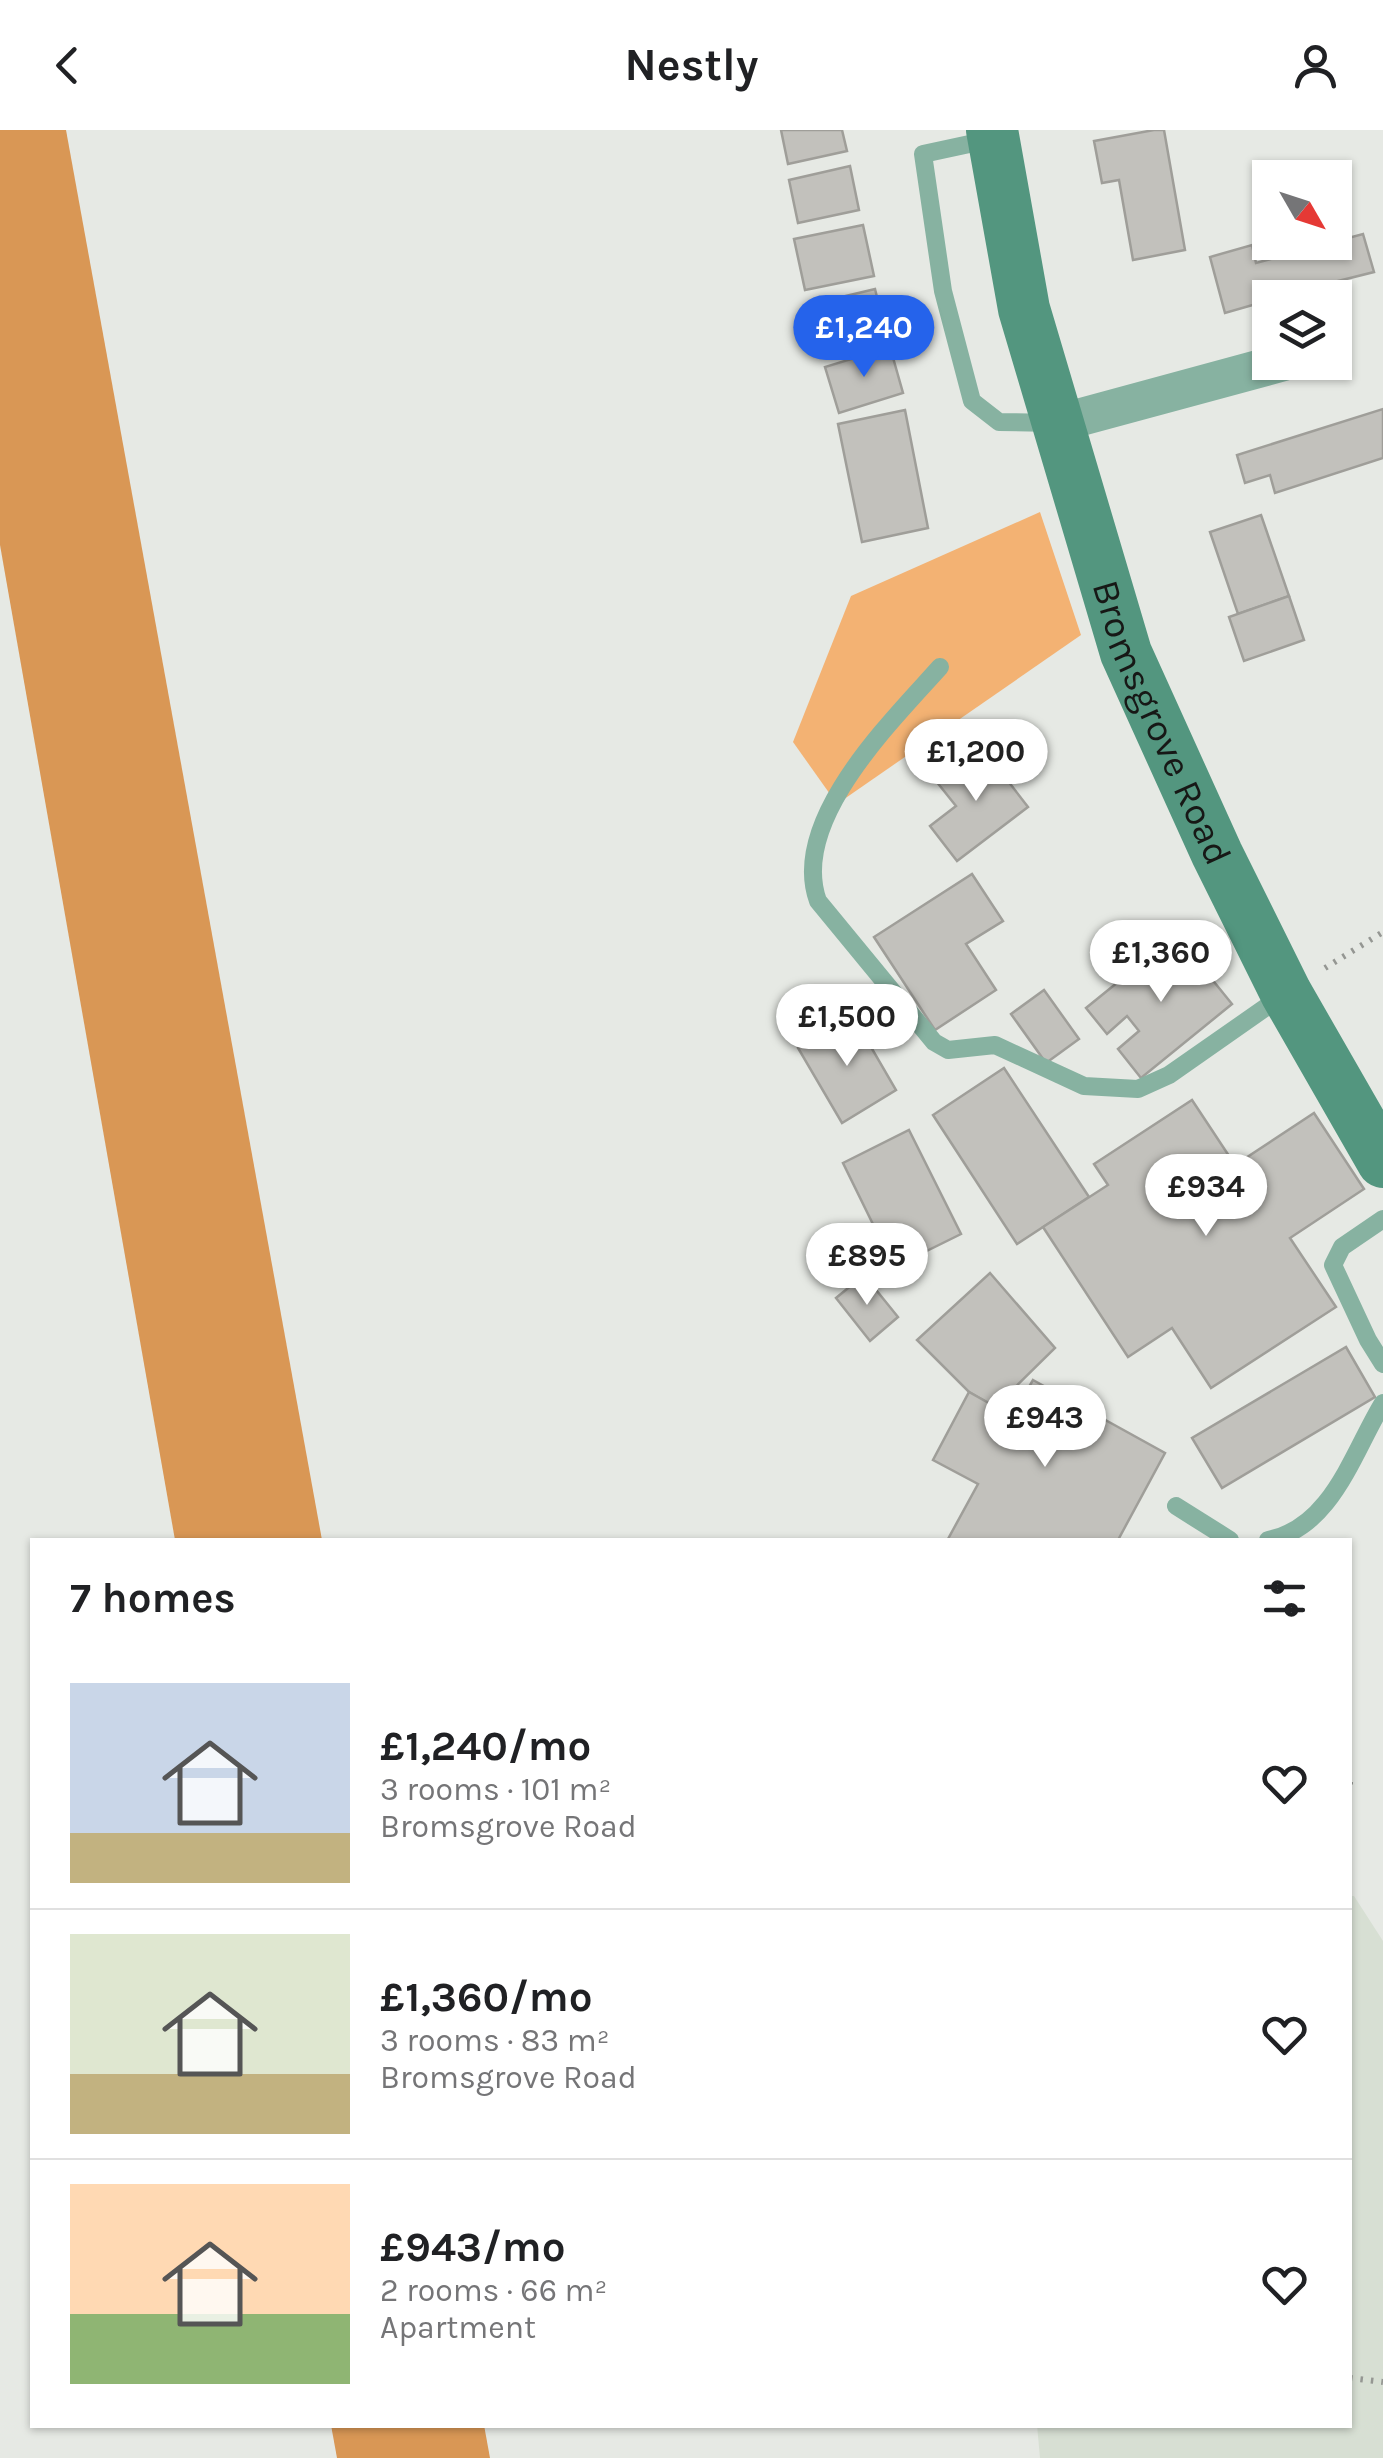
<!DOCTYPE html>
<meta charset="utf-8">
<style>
body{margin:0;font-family:Karla,sans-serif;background:#f6f6f6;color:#202124;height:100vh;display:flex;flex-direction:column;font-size:38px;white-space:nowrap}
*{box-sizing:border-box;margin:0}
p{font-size:32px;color:#757577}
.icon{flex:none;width:55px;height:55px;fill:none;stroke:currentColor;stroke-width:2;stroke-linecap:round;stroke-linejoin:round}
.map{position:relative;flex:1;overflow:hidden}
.panel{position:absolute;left:30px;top:1408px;width:1322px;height:890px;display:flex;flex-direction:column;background:#fff;border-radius:0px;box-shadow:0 2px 8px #0004}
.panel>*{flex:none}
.needle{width:65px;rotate:129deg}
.tools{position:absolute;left:1252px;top:30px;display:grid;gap:20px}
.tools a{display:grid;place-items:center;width:100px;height:100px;border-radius:0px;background:#fff;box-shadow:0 2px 8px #0004;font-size:50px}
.price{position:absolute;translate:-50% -85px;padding:0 22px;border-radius:35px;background:#fff;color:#222;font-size:32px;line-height:65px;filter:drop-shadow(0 2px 5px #0008)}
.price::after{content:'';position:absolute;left:50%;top:60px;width:30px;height:22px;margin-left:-15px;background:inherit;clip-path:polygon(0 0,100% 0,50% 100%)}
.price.selected{background:#2563eb;color:#fff}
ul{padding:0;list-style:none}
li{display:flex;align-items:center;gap:30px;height:250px;padding:0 40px}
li+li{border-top:2px solid #e0e0e0}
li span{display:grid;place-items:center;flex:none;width:280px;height:200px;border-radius:0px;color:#555}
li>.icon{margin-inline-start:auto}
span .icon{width:120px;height:120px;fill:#fffc;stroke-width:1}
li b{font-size:42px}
h2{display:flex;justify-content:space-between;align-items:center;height:120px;padding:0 40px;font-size:42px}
header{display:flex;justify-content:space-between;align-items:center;height:130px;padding:0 40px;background:#fff;font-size:45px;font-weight:700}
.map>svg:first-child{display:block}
.built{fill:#d7dfd3}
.green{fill:#f3b273}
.forest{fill:#d99755}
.building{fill:#c2c1bc;stroke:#9f9e99;stroke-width:2.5}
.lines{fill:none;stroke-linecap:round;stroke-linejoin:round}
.path{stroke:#959793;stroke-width:6;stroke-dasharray:2.5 8;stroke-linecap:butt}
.service{stroke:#87b2a1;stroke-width:18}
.minor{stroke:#87b2a1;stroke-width:38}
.secondary{stroke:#53967f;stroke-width:52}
.labels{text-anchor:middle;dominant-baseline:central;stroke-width:10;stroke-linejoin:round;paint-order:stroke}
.street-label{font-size:38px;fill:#171816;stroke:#e6e9e4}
</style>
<header><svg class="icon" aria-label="back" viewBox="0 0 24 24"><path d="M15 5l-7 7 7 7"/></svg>Nestly<svg class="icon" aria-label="person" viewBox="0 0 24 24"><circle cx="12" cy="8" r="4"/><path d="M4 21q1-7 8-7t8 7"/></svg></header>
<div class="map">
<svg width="1383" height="2328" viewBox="0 0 1383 2328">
<rect width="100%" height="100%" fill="#e6e9e4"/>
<path class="built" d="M1350,1766h4l29,45v517h-343l-3,-33h313z"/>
<path class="green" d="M1040,382l41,123 -244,169 -44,-62 58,-146z"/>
<g class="forest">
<path d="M0,0h66l256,1410h-147l-175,-995z"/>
<path d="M331,2295h153l6,33h-153z"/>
</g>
<g class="building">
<path d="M781,0h61l5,21 -59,13z"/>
<path d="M1154,0h10l21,120 -52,10 -14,-80 -17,3 -8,-42z"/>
<path d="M850,36l9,44 -61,13 -9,-43z"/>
<path d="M863,95l11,51 -69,14 -11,-51z"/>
<path d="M1363,104l11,38 -104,26v2l-45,13 -15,-56 42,-12 4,18z"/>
<path d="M875,159l11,45 -66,16 -12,-45z"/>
<path d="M890,217l13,46 -64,20 -14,-46z"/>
<path d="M1383,279v49l-108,35 -5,-18 -25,8 -8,-28z"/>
<path d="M905,280l23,118 -66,14 -24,-118z"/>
<path d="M1261,385l28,81 -51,18 -28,-82z"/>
<path d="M1289,466l15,44 -60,21 -15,-44z"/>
<path d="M981,616l47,61 -71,54 -27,-35 26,-20 -20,-25z"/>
<path d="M972,744l31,47 -37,23 30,46 -61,40 -61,-93z"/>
<path d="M1176,805l56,69 -91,74 -23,-29 21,-18 -12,-15 -20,18 -21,-26z"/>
<path d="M1044,860l35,49 -33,24 -35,-49z"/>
<path d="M853,886l43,74 -54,33 -44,-75z"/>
<path d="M1004,938l85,129 -72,47 -84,-129z"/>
<path d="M1192,970l43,65 79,-52 50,76 -74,49 46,69 -125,81 -39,-60 -44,29 -85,-130 65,-42 -14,-21z"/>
<path d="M909,1000l52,104 -67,33 -51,-104z"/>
<path d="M990,1143l65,75 -60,59 -26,-15 -52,-52z"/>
<path d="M864,1145l34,42 -28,24 -34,-43z"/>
<path d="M1346,1217l29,50 -153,91 -30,-50z"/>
<path d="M1033,1250l132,73 -47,87 -170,-1 30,-55 -45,-24 36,-68 43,24z"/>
</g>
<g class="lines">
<g class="path">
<path d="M1325,838l58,-36"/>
<path d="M1350,1652v4"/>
<path d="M1350,2248l33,4"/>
</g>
<g class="service">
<path d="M988,10l-65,14 20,137 29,110 27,21 56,1"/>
<path d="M940,537c-49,55 -151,154 -122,234l116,141 14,8 47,-5 89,41 54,3 31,-14 113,-79"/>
<path d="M1383,1089l-41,28 -9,18 35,75 15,24"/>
<path d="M1176,1376l54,34"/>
<path d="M1268,1410c64,-12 85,-88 115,-137"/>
</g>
<path class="minor" d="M1059,293l225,-61"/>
<path class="secondary" id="s1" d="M992,0l32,179 102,344 91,201 69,139 97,169"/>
</g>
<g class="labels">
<g class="street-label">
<text stroke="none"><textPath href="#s1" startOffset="618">Bromsgrove Road</textPath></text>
</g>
</g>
</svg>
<div class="tools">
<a><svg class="needle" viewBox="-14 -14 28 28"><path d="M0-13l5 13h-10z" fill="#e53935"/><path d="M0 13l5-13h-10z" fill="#757577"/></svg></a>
<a><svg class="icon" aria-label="layers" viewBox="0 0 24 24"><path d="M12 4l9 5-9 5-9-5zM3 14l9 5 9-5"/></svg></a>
</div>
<b class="price selected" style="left:864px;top:250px">£1,240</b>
<b class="price" style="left:976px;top:674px">£1,200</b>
<b class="price" style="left:1161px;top:875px">£1,360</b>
<b class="price" style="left:847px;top:939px">£1,500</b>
<b class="price" style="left:1206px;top:1109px">£934</b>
<b class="price" style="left:867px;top:1178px">£895</b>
<b class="price" style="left:1045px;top:1340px">£943</b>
<section class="panel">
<h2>7 homes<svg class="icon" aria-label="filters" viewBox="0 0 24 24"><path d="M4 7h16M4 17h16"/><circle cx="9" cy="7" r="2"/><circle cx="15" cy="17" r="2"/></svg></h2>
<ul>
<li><span style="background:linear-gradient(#c9d6e8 75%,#c2b280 0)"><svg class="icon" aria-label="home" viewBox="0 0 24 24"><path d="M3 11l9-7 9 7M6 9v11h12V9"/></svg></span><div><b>£1,240/mo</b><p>3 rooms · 101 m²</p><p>Bromsgrove Road</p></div><svg class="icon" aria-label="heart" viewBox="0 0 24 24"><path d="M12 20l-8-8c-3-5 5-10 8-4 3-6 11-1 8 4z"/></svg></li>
<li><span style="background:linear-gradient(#dfe7d0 70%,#c2b280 0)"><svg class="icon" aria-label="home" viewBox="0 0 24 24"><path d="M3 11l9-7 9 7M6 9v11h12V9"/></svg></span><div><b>£1,360/mo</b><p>3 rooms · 83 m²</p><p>Bromsgrove Road</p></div><svg class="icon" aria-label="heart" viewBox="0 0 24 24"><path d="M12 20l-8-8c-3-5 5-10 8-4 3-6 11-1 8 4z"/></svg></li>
<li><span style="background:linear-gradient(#ffd9b3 65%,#8fb573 0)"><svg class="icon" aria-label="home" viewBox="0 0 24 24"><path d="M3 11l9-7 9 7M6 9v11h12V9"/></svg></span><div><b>£943/mo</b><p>2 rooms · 66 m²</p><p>Apartment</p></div><svg class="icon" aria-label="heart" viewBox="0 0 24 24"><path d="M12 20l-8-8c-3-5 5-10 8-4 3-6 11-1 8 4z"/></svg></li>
</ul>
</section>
</div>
